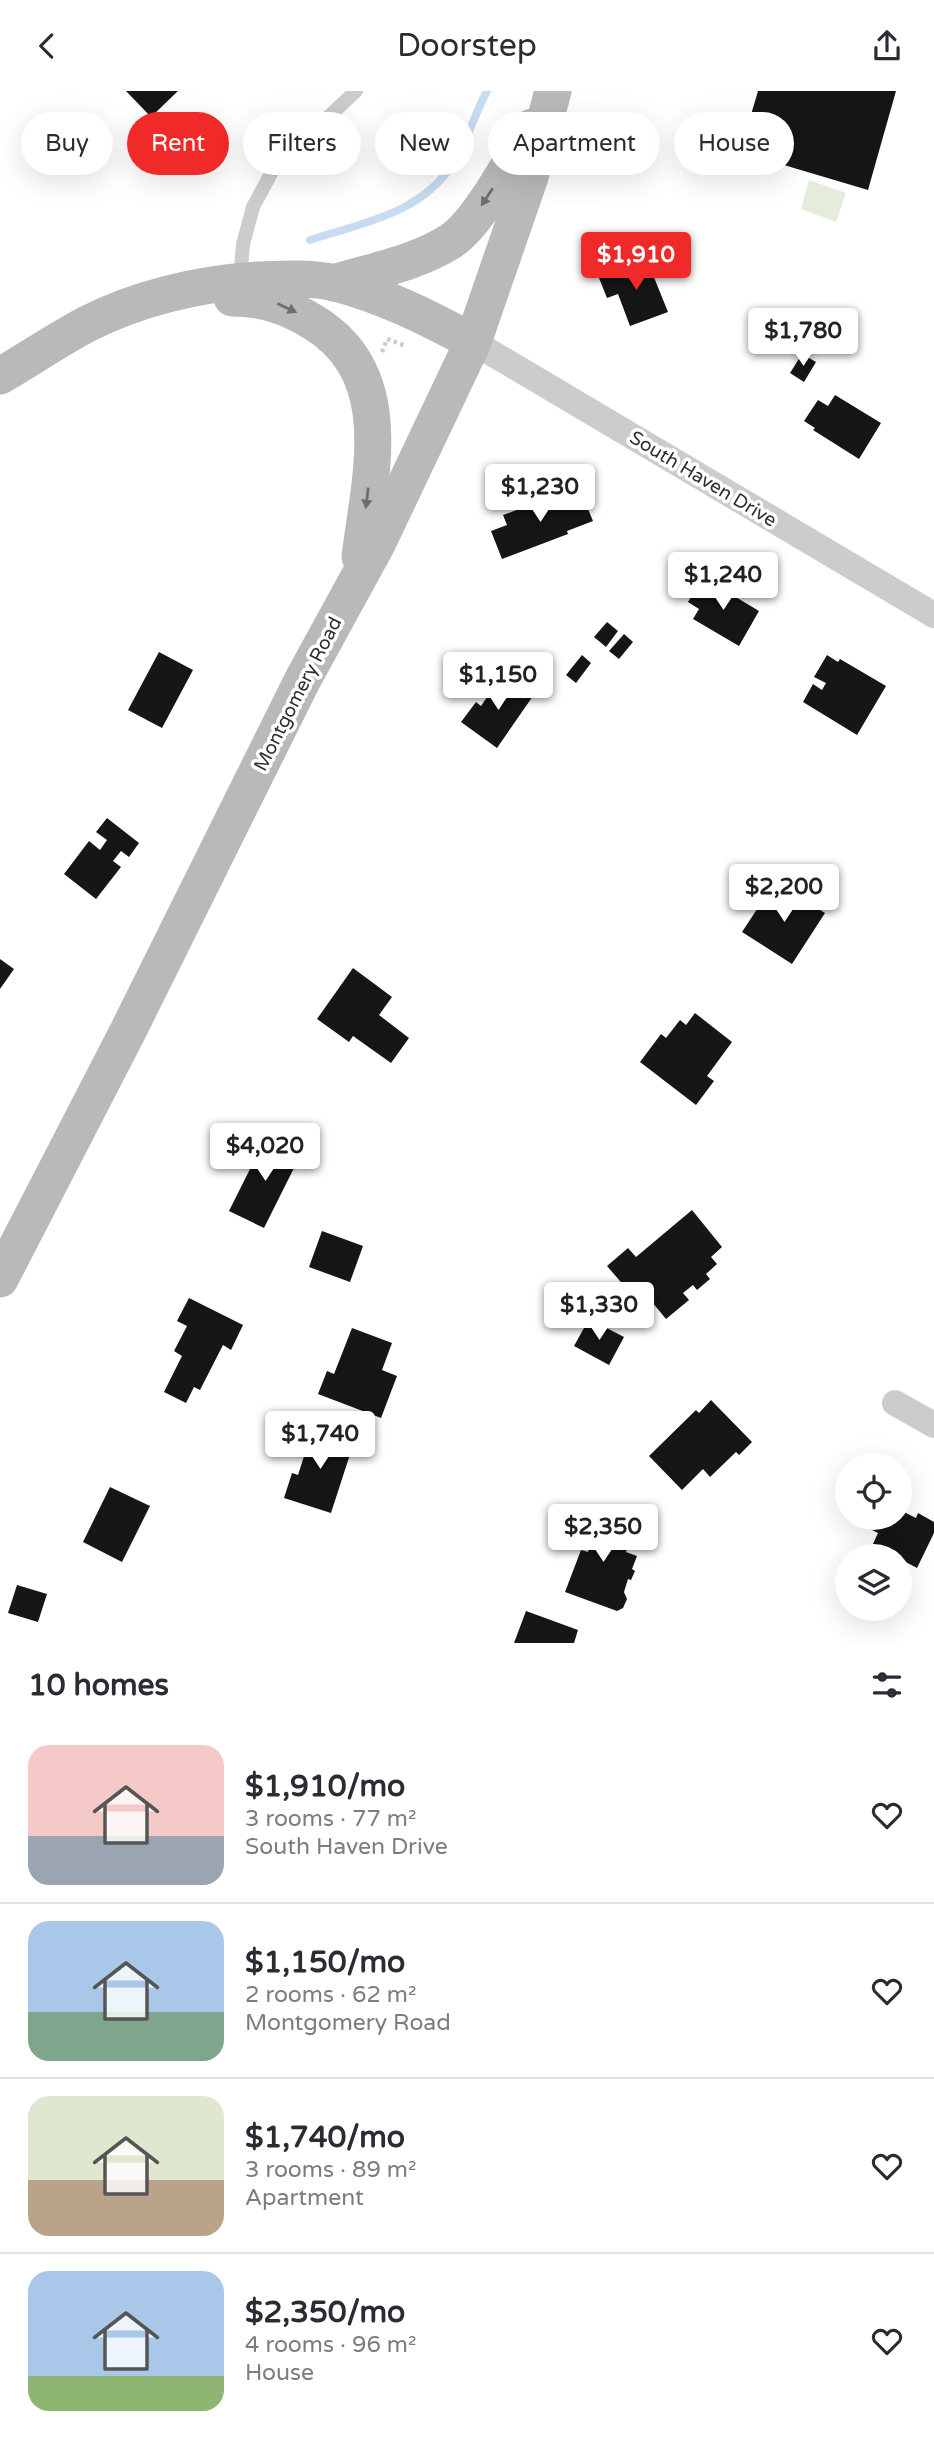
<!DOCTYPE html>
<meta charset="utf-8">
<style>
body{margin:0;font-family:"Varela Round",sans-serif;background:#f7f7f7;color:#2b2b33;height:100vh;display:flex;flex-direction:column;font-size:26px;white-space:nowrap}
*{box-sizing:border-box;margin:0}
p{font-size:23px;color:#7c7c81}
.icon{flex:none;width:38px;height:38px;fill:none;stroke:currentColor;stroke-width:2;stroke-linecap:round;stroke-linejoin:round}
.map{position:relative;height:1552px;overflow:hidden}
.panel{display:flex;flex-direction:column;background:#fff;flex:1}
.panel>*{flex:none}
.guide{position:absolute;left:21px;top:21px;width:892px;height:63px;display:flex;gap:14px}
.tools{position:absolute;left:835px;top:1362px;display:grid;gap:14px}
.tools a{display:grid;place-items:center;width:77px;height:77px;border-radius:50%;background:#fff;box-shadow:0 7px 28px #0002;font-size:35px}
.price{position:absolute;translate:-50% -60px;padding:0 16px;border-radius:7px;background:#fff;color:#222;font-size:23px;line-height:46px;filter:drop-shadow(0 2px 4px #0008)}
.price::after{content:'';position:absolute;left:50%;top:42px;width:21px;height:16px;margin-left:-10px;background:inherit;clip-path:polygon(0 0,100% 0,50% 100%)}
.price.current{background:#ef2a28;color:#fff}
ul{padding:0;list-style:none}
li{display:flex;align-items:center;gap:21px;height:175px;padding:0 28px}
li+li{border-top:2px solid #e1e1e2}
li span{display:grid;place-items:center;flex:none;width:196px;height:140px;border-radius:21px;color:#555}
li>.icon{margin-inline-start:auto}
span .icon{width:84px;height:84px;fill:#fffc;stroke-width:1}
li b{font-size:30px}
h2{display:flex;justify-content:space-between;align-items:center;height:84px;padding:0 28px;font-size:30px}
.tag{padding:0 24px;border-radius:32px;background:#fff;box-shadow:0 7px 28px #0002;font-size:24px;line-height:63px}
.tag.current{background:#ef2a28;color:#fff}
header{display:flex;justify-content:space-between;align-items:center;height:91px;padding:0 28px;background:#fff;font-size:32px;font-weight:600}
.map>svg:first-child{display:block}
.green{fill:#e4eddc}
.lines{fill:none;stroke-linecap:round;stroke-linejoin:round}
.stream{stroke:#c7dcee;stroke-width:8}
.building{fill:#161616}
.path{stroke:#ccc;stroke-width:4.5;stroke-dasharray:3.5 3.5;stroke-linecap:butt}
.lane{stroke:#ccc;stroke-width:14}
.street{stroke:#ccc;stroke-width:26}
.secondary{stroke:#b9b9b9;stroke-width:37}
.oneway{fill:#6d6d6d}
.labels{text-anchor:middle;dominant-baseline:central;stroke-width:7;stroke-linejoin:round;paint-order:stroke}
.street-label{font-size:19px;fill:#2f2f2f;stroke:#fff}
</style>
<header><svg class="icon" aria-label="back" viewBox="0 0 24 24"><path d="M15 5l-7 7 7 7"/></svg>Doorstep<svg class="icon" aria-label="share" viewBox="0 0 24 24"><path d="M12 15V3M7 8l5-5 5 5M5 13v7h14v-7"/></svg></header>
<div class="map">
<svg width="934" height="1552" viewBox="0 0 934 1552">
<rect width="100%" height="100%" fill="#fff"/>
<path class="green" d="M809,89l37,13 -10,29 -35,-13z"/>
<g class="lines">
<path class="stream" d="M310,149c52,-17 110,-26 142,-75 15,-23 22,-50 35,-74"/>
</g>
<g class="building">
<path d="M126,0h52l-27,26z"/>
<path d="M758,0h138l-28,99 -128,-38z"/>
<path d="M647,169l21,52 -38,14 -12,-32 -11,4 -8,-20z"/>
<path d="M802,263l14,8 -12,20 -14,-9z"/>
<path d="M835,304l46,28 -22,36 -46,-29 2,-2 -11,-7 14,-21 10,6z"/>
<path d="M566,404l3,7 14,-5 10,24 -26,10 1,3 -66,25 -11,-28 16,-6 -4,-10 51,-19 1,3z"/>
<path d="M701,489l11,6 2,-2 45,27 -20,35 -46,-27 6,-10 -11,-7z"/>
<path d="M607,531l11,9 -12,16 -12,-10z"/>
<path d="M624,543l9,8 -14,17 -10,-8z"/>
<path d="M159,561l34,18 -31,58 -34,-18z"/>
<path d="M582,564l9,8 -15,20 -10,-8z"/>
<path d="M827,564l11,7 2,-3 46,27 -29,49 -54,-33 10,-18 9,6 4,-7 -12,-6z"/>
<path d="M502,584l31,21 -36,52 -36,-26 15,-20 5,4z"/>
<path d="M107,727l32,25 -10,14 -8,-6 -8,10 8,6 -25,32 -32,-25 25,-33 11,9 7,-10 -11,-8z"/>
<path d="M769,800l14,8 6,-8 36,22 -33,51 -50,-32z"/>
<path d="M0,868l14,10 -14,20z"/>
<path d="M353,877l39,29 -13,18 30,23 -18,25 -38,-27 -4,6 -32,-23z"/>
<path d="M695,922l37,29 -25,34 7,5 -18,24 -56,-43 21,-28 5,4 14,-18 6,5z"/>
<path d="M266,1046l35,17 -37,74 -35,-17z"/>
<path d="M692,1119l30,37 -11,10 6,7 -11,10 4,5 -13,11 -4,-5 -10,8 6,7 -23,19 -19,-23 -8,7 -32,-37 21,-18 8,9z"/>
<path d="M322,1140l41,15 -13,36 -41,-15z"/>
<path d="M189,1207l54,27 -12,25 -8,-5 -23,45 -6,-3 -8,16 -22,-11 18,-36 -8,-5 13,-25 -10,-5z"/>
<path d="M589,1228l35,18 -15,28 -35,-19z"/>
<path d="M352,1237l40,15 -10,27 15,6 -16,42 -63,-24 9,-23 7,3z"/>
<path d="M711,1309l41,42 -13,13 -3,-3 -26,25 -7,-8 -21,21 -33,-34 47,-46 3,3z"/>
<path d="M313,1337l41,14 -23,71 -47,-15 8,-25 6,2z"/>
<path d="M110,1396l40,19 -28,56 -39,-20z"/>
<path d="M900,1419l16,8 2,-5 16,9v11l-17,35 -17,-9v-3h-27l4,-8 -5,-2 6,-13 -16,-8 4,-8h34z"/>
<path d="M592,1420l31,11 -4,12 12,4 -5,14 11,4 -5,13 3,2 -4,9 -3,-1 -4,13 3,7 -4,9 -6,3 -52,-19 16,-42 7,2 4,-11 -10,-3z"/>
<path d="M17,1494l30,9 -9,28 -30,-9z"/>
<path d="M526,1520l52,19 -4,13h-60z"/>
</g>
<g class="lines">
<path class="path" d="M382,261l5,-13 19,7"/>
<path class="lane" d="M240,191l3,-38 10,-37 21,-39 82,-77"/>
<g class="street">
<path d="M473,251l461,273"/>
<path d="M895,1312l39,22"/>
</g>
<g class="secondary">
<path d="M334,192c38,-12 83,-20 117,-42 28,-18 62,-84 81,-114"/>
<path d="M232,207c31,0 55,8 81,24 86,52 57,153 47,235"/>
<path d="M0,285c29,-17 57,-36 87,-52 52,-26 112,-40 170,-44 26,-1 53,-3 79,3 49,13 93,35 137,59"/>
<path d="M0,1188l127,-246 176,-354 74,-135 96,-202 57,-165 23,-86"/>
</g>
</g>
<defs><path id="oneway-solid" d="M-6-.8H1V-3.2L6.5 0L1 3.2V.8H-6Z" transform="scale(1.75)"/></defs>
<g class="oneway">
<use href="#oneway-solid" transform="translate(487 106) rotate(123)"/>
<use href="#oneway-solid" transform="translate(287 217) rotate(25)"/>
<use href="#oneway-solid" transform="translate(367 407) rotate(97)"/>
</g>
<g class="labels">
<g class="street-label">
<text transform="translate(703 388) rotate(31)">South Haven Drive</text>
<text transform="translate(298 603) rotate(-63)">Montgomery Road</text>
</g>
</g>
</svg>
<div class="tools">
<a><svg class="icon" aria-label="locate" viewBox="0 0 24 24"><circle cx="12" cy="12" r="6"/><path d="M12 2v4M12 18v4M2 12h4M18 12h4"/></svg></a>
<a><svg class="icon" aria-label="layers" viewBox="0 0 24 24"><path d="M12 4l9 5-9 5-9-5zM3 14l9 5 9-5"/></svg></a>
</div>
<b class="price current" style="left:636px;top:201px">$1,910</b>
<b class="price" style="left:803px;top:277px">$1,780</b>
<b class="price" style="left:540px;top:433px">$1,230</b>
<b class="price" style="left:723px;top:521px">$1,240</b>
<b class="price" style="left:498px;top:621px">$1,150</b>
<b class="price" style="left:784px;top:833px">$2,200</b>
<b class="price" style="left:265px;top:1092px">$4,020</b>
<b class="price" style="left:599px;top:1251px">$1,330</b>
<b class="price" style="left:320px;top:1380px">$1,740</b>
<b class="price" style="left:603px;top:1473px">$2,350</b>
<div class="guide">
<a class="tag">Buy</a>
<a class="tag current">Rent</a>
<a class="tag">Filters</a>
<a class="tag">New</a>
<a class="tag">Apartment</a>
<a class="tag">House</a>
</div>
</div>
<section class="panel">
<h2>10 homes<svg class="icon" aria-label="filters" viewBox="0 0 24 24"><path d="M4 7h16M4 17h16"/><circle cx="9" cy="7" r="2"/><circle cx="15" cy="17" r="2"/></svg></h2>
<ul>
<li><span style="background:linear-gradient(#f6c9c9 65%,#9aa5b1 0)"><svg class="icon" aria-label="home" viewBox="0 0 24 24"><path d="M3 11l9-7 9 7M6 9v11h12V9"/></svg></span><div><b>$1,910/mo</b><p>3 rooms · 77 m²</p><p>South Haven Drive</p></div><svg class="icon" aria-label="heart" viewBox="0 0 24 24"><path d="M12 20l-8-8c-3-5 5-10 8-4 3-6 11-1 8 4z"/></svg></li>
<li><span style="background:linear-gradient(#a9c7e8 65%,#7fa58c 0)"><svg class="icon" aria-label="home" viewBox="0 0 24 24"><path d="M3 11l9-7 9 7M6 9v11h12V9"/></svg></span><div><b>$1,150/mo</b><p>2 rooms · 62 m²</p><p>Montgomery Road</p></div><svg class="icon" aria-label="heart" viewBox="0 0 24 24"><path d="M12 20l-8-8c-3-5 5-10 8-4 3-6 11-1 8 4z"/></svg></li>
<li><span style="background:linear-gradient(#dfe7d0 60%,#b9a48a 0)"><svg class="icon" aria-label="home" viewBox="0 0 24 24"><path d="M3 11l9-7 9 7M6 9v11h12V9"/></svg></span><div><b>$1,740/mo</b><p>3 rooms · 89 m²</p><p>Apartment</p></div><svg class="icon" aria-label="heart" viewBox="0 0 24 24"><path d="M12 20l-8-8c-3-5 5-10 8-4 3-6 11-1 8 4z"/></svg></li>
<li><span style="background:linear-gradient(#a9c7e8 75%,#8fb573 0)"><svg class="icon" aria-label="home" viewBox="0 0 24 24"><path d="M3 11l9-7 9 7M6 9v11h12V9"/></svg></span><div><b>$2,350/mo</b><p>4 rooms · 96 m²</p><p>House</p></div><svg class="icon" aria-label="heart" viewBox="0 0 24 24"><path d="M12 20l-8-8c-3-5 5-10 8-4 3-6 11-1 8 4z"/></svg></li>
</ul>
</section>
